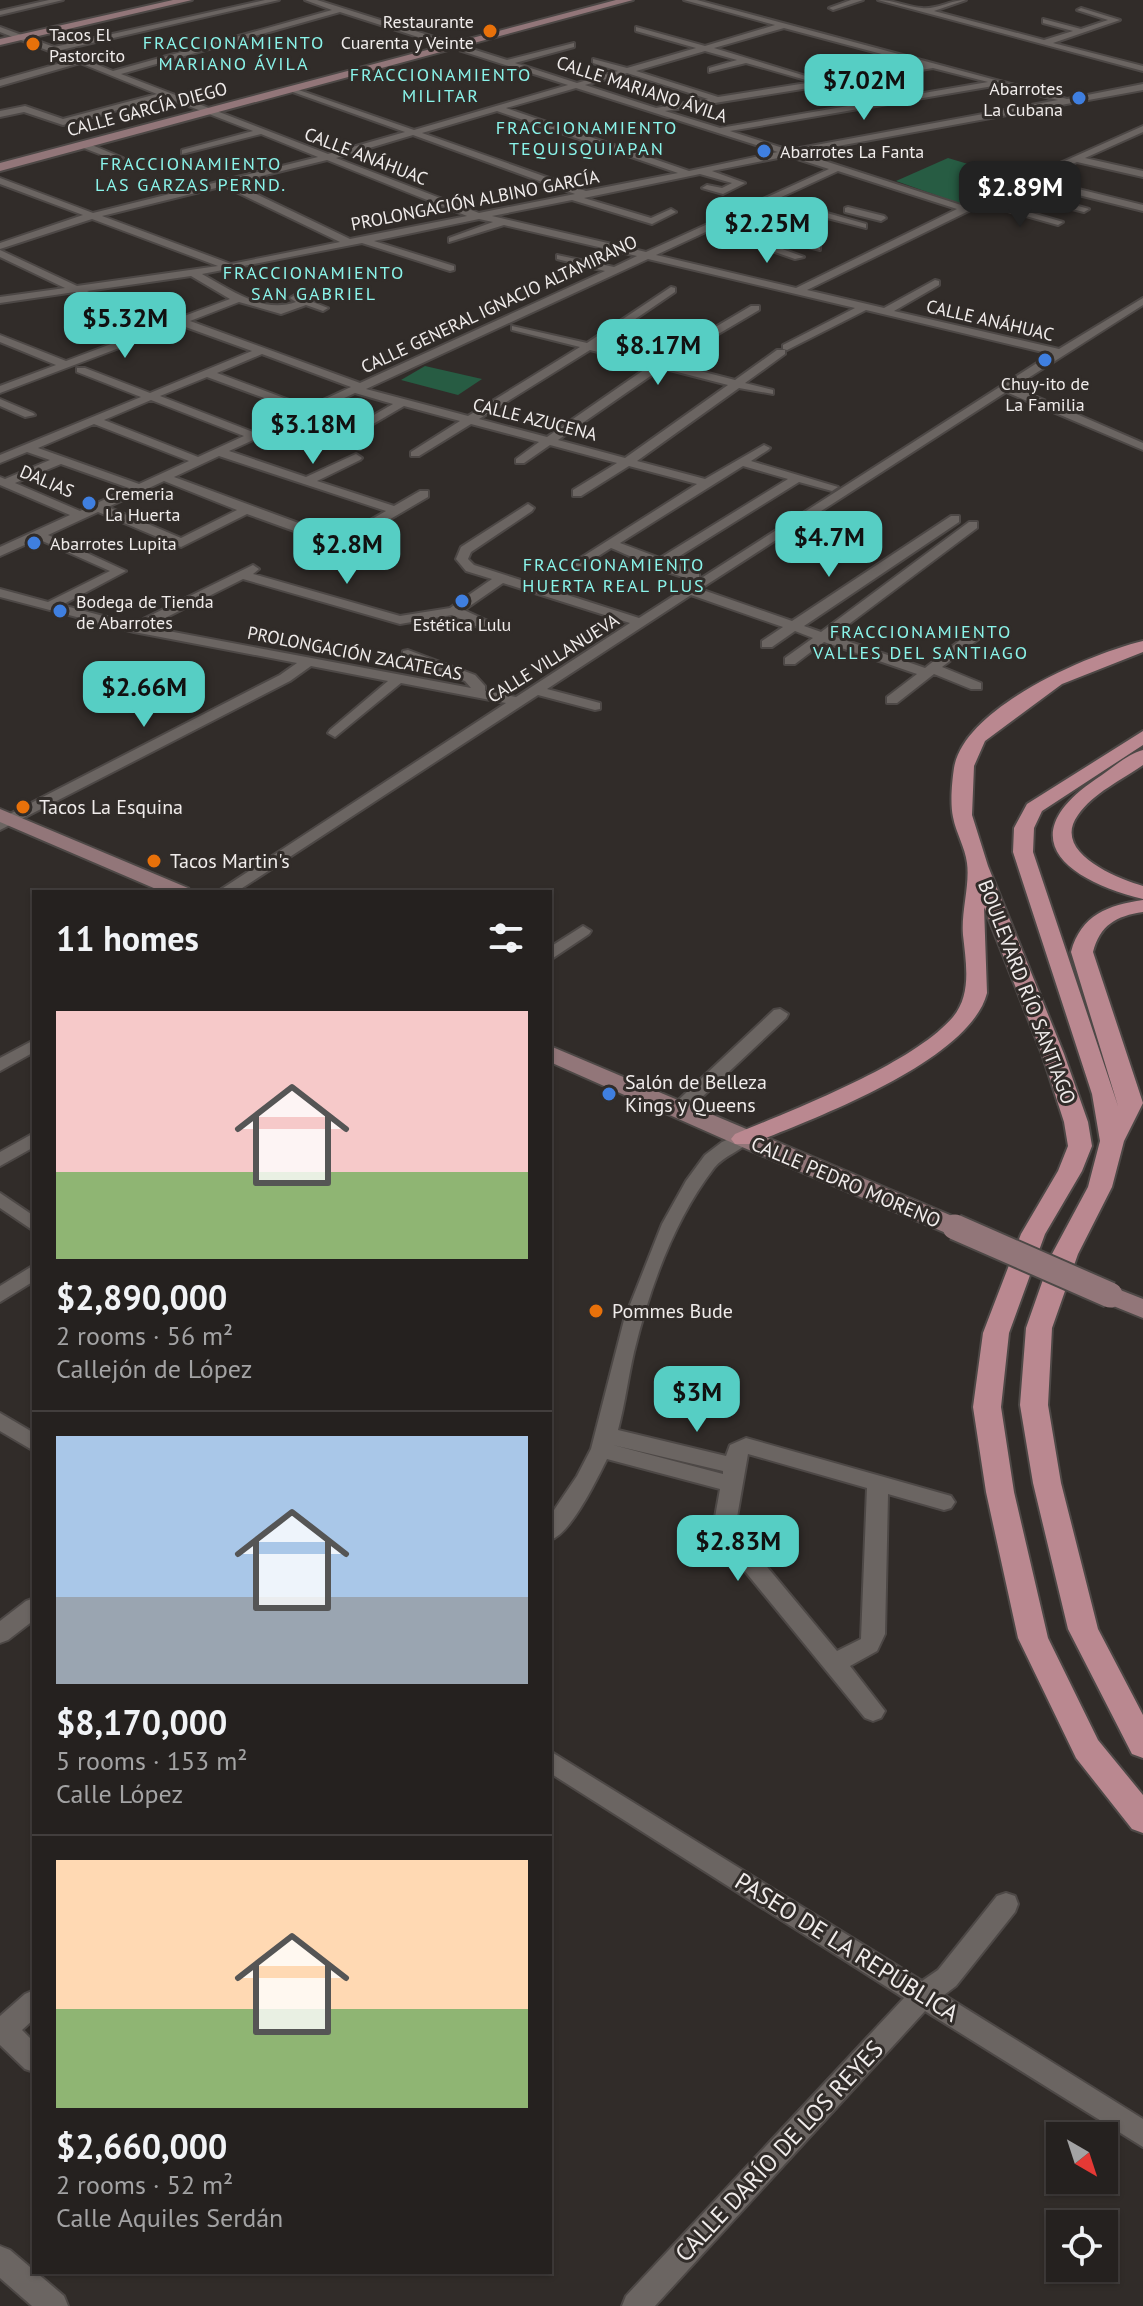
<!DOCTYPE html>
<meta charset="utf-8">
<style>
body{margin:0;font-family:"PT Sans",sans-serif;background:#312e2c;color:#f1f3f6;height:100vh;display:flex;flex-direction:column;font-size:30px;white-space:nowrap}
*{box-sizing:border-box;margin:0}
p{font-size:26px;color:#a3a3a4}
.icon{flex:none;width:44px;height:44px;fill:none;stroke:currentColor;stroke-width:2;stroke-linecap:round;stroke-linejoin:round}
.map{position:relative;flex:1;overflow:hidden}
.drawer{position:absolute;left:32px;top:890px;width:520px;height:1384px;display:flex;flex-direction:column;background:#25211f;border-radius:0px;box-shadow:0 2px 6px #0004,0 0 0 2px #423e3d}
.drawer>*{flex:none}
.needle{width:52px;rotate:141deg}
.buttons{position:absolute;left:1046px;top:2122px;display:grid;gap:16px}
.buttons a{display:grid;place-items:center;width:72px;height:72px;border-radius:0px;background:#25211f;box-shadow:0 2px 6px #0004,0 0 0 2px #423e3d;font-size:40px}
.price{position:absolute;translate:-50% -68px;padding:0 18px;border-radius:16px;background:#56cec4;color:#111;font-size:26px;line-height:52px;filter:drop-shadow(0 2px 4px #0008)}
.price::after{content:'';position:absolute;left:50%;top:48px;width:24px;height:18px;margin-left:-12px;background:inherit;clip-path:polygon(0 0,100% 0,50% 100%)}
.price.on{background:#222;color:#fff}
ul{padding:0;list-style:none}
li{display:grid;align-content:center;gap:16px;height:424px;padding:0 24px}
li+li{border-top:2px solid #423e3d}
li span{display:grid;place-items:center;height:248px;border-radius:0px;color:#555}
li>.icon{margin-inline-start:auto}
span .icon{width:144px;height:144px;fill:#fffc;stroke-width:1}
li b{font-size:34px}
h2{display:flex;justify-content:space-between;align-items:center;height:96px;padding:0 24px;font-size:34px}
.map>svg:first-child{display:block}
.green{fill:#275c43}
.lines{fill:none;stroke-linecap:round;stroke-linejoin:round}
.street-casing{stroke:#4d4846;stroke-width:4}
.secondary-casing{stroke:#4d4846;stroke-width:4}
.primary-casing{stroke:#4d4846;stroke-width:4}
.street{fill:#6b6562;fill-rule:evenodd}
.secondary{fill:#927679;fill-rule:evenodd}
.primary{fill:#ba8890;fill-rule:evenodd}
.secondary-bridge-casing{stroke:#4d4846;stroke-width:29;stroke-linecap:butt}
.secondary-bridge{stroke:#927679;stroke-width:25}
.food-dot{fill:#e8710a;stroke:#312c29;stroke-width:3}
.shop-dot{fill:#3f7fe0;stroke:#312c29;stroke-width:3}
.labels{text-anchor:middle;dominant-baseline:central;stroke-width:6;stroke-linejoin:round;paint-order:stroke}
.far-poi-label{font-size:18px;fill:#f0eceb;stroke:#312c29;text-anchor:start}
.far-neighbourhood-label{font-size:18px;letter-spacing:2px;fill:#8af4ea;stroke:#312c29}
.far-street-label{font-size:18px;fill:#f0eceb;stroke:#312c29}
.poi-label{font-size:20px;fill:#f0eceb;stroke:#312c29;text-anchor:start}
.street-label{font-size:20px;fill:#f0eceb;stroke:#312c29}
.near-street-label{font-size:24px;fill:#f0eceb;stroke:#312c29}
</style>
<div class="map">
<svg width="1143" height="2306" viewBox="0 0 1143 2306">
<rect width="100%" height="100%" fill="#312c29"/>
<g class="green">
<path d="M948,158l70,21 -57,25 -65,-23z"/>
<path d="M425,366l57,13 -24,16 -57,-15z"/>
</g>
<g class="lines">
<g class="street-casing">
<g id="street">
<path d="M49,0h14l-63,15v-4z"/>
<path d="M265,0h14l-218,50 52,21 219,-61 -27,-10h12l190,60 67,-17v4l-59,16 62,20 41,-12 -25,-8v-4l34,9 69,-20 -60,-17v-4l69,19 70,-21 -91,-25h13l370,99 76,-15v6l-343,63 164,53 179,-80v6l-58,26 58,13v6l-66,-15 -39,17 105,26v6l-113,-28 -14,6 73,20 -5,3 -76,-19 -17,8 72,21 -5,3 -75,-21 -176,86 77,18 51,-28 4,1v4l-45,26 165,38 84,-51v7l-129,82 129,56v7l-137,-58 -306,197 92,32 159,-105h8v6l-155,104 17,6 148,-110h8v6l-144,108 92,32 49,-39h10v6l-42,32 39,16v6h-10l-37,-15 -37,29h-10v-6l30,-23 -93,-32 -29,22h-10v-6l28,-20 -18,-7 -23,16h-10v-6l21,-14 -92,-32 -144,94 53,14v6l-5,1 -57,-15 -302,197h-19l289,-189 -105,-20 -66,54 -7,-4 2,-3 58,-49 -77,-15 -21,15 -290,149v-11l280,-144 17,-12 -163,-31 -134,-35v-8l48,13 62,-31 -72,-32 -38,17v-9l70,-32 -70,-30v-8l5,2 45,-19 -23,-8 -27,11v-8l141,-58 -64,-25v-4h8l65,25 102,-42 -72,-26 -180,68v-7l56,-21 -56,-23v-7l66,26 85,-32 -76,-37 -75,11v-6l65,-9 -65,-31v-7l77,36 141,-20 -126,-47 -92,30v-6l83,-28 -83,-31v-6l93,35 225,-56 -57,-23 -79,20v-4l71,-19 -88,-34 -102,28 -39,-13 -24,5v-6l25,-5 38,13 94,-25 -77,-31 -80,23v-6l72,-20 -72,-28v-5l54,20zM340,12l228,73 -154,45 -124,-43v4l115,41 -77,22 -207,-80zM784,28l139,37 -44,7 -46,-15 -3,4 42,12 -50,8 -108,-33zM705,51l32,9 -28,8v4l37,-9 67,19 -95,15 -82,-26zM933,68l55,14 -268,46 -55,-17zM627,73l81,26 -52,9 -71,-23zM999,85l59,15 -269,50 -59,-19zM576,88l202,64 -89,19 -183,-63zM497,111l181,62 -92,18 -164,-58zM413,135l162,59 -96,19 -143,-55zM788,156l41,13 -183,83 -154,-36 80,-16 80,24 24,-12 -5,-3 -20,9 -67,-20 116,-24 32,9 -10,5 -15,-3 -5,3 21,6 22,-11 -33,-12zM327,160l140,56 -117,23 -117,-56zM838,171l119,38 -161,79 -140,-33 67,-31 97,26v-4l-89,-25 38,-18 97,25v-4l-89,-25zM224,186l116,56 -109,22 -129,-48zM479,219l14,3 -44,16v4l55,-17 133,31 -23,11 -57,-12v4l48,12 -245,112 -170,-62 49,-19 42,12 25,-9 17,6 5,-3 -33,-13 -5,3 6,4c-33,12 -65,-12 -94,-28l160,-31 88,28 4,-1v-4l-80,-25zM648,259l207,49 -72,37v4l4,1 79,-40 185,44 -412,264 -165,-53 -6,-6 3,-7 61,-41 2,-3 -6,-4 -67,43 -5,12 10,12 26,8 -42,29 -50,8 -147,-42 6,-5 -6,-4 -120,59 -71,-19 64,-34 -78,-36 50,-23 83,35 66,-33 89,32 31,7v-6l-16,-5 77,-45v-6h-8l-26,15 -77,-25 43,-21 2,-2 -6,-4 -50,23 -77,-26 46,-21 85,19v-4l-76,-19 71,-33 38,11 -40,23v4h8l43,-25 56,15 -49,31v4h8l52,-32 68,18 -23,17v4h8l26,-18 67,18 -44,27v6h8l48,-30 68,18 -126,80 10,3 30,-19c20,8 69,33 88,31v-6l-29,-11 129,-80 33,9 6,-4 -87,-26 17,-11 2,-2 -6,-3 -59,34 -68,-18 102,-73 34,6v-4l-28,-7 40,-29v-4h-8l-42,30 -66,-17 90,-53v-4h-8l-93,55 -61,-16 78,-53v-4l-4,-1 -84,56 -75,-17v4l68,17 -112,69 -102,-27zM191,276l39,23 -70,26 -73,-34zM590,350l61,15 -104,72 -68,-18zM262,354l89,33 -43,20 -91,-34zM662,368l66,17 -103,73 -67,-18zM207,377l92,34 -46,21 -93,-36zM151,400l93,36 -46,21 -94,-37zM94,424l95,37 -50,23 -101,-36zM219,456l167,55 -47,27 -165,-61zM61,464l68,24 -49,23 -65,-28zM743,466l45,13 -128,79 -40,-15zM164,481l73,29 -56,28 -73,-31zM243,579l157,45 52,-9 28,13h10v-6l-26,-12 39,-27 127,40 -114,74 -31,-6v-5l-10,-11 -67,-25 -5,1v6l62,24 6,7 -324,-61z"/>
<path d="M851,0h12l-30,10 -4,-2z"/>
<path d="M878,0c16,0 29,7 44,8 13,2 29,-8 44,-8l-32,11 110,29 29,-9 -30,-8v-4l38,10 27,-9 -31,-10 4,-2 39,12 -67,23 90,23v5z"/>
<path d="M81,143h6l36,15 -8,2 -34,-13z"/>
<path d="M848,207l36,9 2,2 -5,3 -36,-9v-4z"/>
<path d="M749,239h6l49,18 -9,2 -46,-16z"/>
<path d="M0,399l33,14 2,2 -10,2 -25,-11z"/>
<path d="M583,926l8,5 -2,3 -39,26v-13z"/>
<path d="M780,1009l8,5 -2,4 -102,96h-12l-3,-4 3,-4 102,-96z"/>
<path d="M34,1040v12l-34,19v-13z"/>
<path d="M34,1133v14l-34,19v-14z"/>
<path d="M743,1133l6,2 3,4c-10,12 -28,16 -38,29 -40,52 -65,122 -80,184 -6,26 -9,52 -16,78l108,26 4,-11 16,-7 205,58 4,6 -4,6 -7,2 -56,-16 -3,140 -8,17 -27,15 35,45 -4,7 -8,3 -8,-3 -144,-176 -7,-19 6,-34 -113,-30c-10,20 -36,75 -57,81v-24l27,-40 14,-27 33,-129 38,-96 24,-43 19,-26 17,-13zM613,1445l110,26v3zM748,1454l119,34 -6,151 -24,12 -98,-118 -3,-10z"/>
<path d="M0,1193l34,23v15l-34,-23z"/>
<path d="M34,1265v16l-34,21v-16z"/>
<path d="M0,1413l34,20v18l-34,-20z"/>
<path d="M34,1598v22l-26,20 -8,3v-22l26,-20z"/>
<path d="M550,1751l372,230 16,-11 59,-74 9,-3 9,3 3,8 -3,8 -59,74 -12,9 199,124v28l-218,-136 -270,295h-33l4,-10 278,-298 -354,-225z"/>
<path d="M34,1990v29l-12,11 12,12v30l-9,-3 -25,-24v-29l25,-22z"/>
<path d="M0,2246l10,4 54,46 4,10h-36l-32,-28z"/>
</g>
</g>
<g class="secondary-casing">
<g id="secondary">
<path d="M173,0h19l-192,45v-6z"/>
<path d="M616,0h17l-633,171v-8z"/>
<path d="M0,809l188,79 3,4h-28l-163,-70z"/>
<path d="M550,1046l414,175 3,6 -3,6 -9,2 -9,-2 -211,-89 -185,-82z"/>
<path d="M1110,1286l33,13v19l-42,-17 -4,-6 4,-6z"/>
</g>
</g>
<g class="primary-casing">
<g id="primary">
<path d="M1143,641v11l-81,32 -77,57 -11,25 -2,49 16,51 76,188 24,68 4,24 -10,25 -37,63 -36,99 -8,74 13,85 34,146 50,102 45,55v38l-11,-4 -56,-71 -58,-120 -32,-146 -13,-85 10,-74 38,-99 37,-63 10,-25 -4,-24 -22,-68 -58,-147 3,86c-17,68 -174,126 -236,151h-16l-4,-5 4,-5c58,-24 178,-70 218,-117 19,-23 13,-54 10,-82 -2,-23 7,-50 4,-72 -2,-16 -11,-30 -14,-46 -3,-14 -1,-35 1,-49 10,-61 135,-114 189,-127z"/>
<path d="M1143,731v14l-101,66 -8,17 -1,24 85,254 -47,-154c10,-37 37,-47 72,-52v12c-27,4 -43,13 -50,40l50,151 -19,38 -12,46 -34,67 -26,74 -4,77 13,78 37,146 45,86v43l-11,-4 -64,-125 -35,-146 -13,-78 6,-77 26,-74 36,-67 12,-46 -8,-47 -79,-242 1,-24 13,-24z"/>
<path d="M1143,750v15c-21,15 -50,28 -65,50 -27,37 38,63 65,71v13c-73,-18 -135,-60 -47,-120 14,-9 31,-25 47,-29z"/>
</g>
</g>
<use href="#street" class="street"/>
<use href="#secondary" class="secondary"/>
<use href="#primary" class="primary"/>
<g class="secondary-bridge-casing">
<path id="secondary-bridge" d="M955,1227l155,68"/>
</g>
<use href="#secondary-bridge" class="secondary-bridge"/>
</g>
<g class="food-dot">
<circle cx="490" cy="31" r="8"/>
<circle cx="33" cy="44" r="8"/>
<circle cx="23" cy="807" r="8"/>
<circle cx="154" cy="861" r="8"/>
<circle cx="596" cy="1311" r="8"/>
</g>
<g class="shop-dot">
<circle cx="1079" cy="98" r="8"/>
<circle cx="764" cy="151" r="8"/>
<circle cx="1045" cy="360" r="8"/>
<circle cx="89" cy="503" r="8"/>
<circle cx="34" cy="543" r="8"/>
<circle cx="462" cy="601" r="8"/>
<circle cx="60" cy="611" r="8"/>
<circle cx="609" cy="1094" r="8"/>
</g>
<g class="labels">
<g class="far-poi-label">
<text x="474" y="21" text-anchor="end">Restaurante<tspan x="474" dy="21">Cuarenta y Veinte</tspan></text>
<text x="49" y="34">Tacos El<tspan x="49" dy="21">Pastorcito</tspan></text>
<text x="1063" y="88" text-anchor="end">Abarrotes<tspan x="1063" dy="21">La Cubana</tspan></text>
<text x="780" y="151">Abarrotes La Fanta</text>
<text x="1045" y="383" text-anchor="middle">Chuy-ito de<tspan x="1045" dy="21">La Familia</tspan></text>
<text x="105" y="493">Cremeria<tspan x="105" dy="21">La Huerta</tspan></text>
<text x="50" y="543">Abarrotes Lupita</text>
<text x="76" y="601">Bodega de Tienda<tspan x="76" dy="21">de Abarrotes</tspan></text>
<text x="462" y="624" text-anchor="middle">Estética Lulu</text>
</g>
<g class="far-neighbourhood-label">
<text x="234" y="42">FRACCIONAMIENTO<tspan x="234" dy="21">MARIANO ÁVILA</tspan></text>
<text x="441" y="74">FRACCIONAMIENTO<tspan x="441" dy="21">MILITAR</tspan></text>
<text x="587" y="127">FRACCIONAMIENTO<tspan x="587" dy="21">TEQUISQUIAPAN</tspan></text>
<text x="191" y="163">FRACCIONAMIENTO<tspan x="191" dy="21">LAS GARZAS PERND.</tspan></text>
<text x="314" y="272">FRACCIONAMIENTO<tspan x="314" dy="21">SAN GABRIEL</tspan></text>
<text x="614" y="564">FRACCIONAMIENTO<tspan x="614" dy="21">HUERTA REAL PLUS</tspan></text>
<text x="921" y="631">FRACCIONAMIENTO<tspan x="921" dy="21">VALLES DEL SANTIAGO</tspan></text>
</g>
<g class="far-street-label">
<text transform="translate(642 89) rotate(18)">CALLE MARIANO ÁVILA</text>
<text transform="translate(147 109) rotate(-15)">CALLE GARCÍA DIEGO</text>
<text transform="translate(366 156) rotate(21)">CALLE ANÁHUAC</text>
<text transform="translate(475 200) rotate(-11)">PROLONGACIÓN ALBINO GARCÍA</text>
<text transform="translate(499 304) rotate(-25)">CALLE GENERAL IGNACIO ALTAMIRANO</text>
<text transform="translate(990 320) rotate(13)">CALLE ANÁHUAC</text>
<text transform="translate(535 419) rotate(14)">CALLE AZUCENA</text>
<text transform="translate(47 481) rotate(23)">DALIAS</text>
<text transform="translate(355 653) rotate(11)">PROLONGACIÓN ZACATECAS</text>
<text transform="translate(553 658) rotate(-32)">CALLE VILLANUEVA</text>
</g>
<g class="poi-label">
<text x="39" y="807">Tacos La Esquina</text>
<text x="170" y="861">Tacos Martin's</text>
<text x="625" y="1082">Salón de Belleza<tspan x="625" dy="23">Kings y Queens</tspan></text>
<text x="612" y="1311">Pommes Bude</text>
</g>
<g class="street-label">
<text transform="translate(1027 992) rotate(69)">BOULEVARD RÍO SANTIAGO</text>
<text transform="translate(846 1182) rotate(23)">CALLE PEDRO MORENO</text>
</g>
<g class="near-street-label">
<text transform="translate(847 1947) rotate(32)">PASEO DE LA REPÚBLICA</text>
<text transform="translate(779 2151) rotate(-47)">CALLE DARÍO DE LOS REYES</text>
</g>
</g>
</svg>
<div class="buttons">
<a><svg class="needle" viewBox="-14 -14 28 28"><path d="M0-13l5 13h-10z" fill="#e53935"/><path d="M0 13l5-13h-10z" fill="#a3a3a4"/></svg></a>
<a><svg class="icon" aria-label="locate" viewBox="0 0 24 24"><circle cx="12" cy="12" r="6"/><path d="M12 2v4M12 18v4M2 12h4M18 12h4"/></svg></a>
</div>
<b class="price" style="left:864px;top:122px">$7.02M</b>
<b class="price on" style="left:1020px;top:229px">$2.89M</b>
<b class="price" style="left:767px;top:265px">$2.25M</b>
<b class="price" style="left:125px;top:360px">$5.32M</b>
<b class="price" style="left:658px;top:387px">$8.17M</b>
<b class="price" style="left:313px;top:466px">$3.18M</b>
<b class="price" style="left:829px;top:579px">$4.7M</b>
<b class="price" style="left:347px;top:586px">$2.8M</b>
<b class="price" style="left:144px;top:729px">$2.66M</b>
<b class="price" style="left:697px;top:1434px">$3M</b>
<b class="price" style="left:738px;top:1583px">$2.83M</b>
<section class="drawer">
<h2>11 homes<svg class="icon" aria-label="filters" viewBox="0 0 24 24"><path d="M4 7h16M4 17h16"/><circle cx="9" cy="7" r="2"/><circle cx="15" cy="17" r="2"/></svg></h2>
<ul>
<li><span style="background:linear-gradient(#f6c9c9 65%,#8fb573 0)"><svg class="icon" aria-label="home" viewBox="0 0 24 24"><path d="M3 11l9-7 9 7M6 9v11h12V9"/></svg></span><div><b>$2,890,000</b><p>2 rooms · 56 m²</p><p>Callejón de López</p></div></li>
<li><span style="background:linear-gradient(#a9c7e8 65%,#9aa5b1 0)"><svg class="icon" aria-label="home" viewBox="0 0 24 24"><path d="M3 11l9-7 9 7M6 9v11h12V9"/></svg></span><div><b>$8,170,000</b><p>5 rooms · 153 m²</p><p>Calle López</p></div></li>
<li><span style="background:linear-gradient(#ffd9b3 60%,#8fb573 0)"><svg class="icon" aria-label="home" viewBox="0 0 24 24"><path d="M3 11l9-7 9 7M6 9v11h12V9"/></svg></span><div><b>$2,660,000</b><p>2 rooms · 52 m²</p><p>Calle Aquiles Serdán</p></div></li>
</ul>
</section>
</div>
